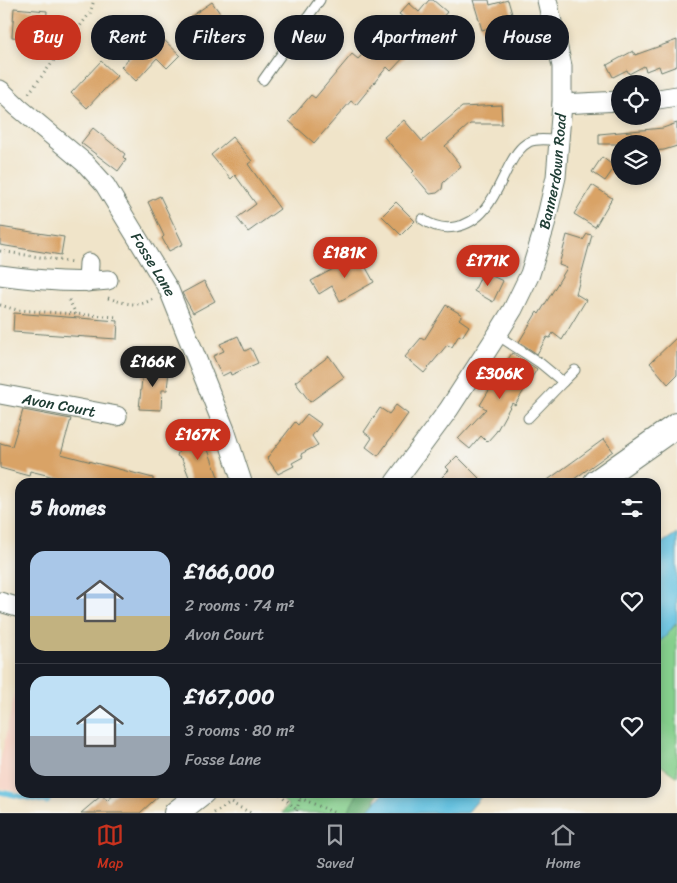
<!DOCTYPE html>
<meta charset="utf-8">
<style>
body{margin:0;font-family:Sriracha,sans-serif;background:#242831;color:#f1f3f6;height:100vh;display:flex;flex-direction:column;font-size:19px;white-space:nowrap}
*{box-sizing:border-box;margin:0}
p{font-size:16px;color:#9ea1a6}
.icon{flex:none;width:28px;height:28px;fill:none;stroke:currentColor;stroke-width:2;stroke-linecap:round;stroke-linejoin:round}
.map{position:relative;flex:1;overflow:hidden}
.panel{position:absolute;left:15px;top:478px;width:646px;height:320px;display:flex;flex-direction:column;background:#171b24;border-radius:15px;box-shadow:0 2px 8px #0003}
.panel>*{flex:none}
.guide{position:absolute;left:15px;top:15px;width:648px;height:45px;display:flex;gap:10px}
.controls{position:absolute;left:611px;top:75px;display:grid;gap:10px}
.controls a{display:grid;place-items:center;width:50px;height:50px;border-radius:50%;background:#171b24;box-shadow:0 2px 8px #0003;font-size:25px}
.price{position:absolute;translate:-50% -42px;padding:0 11px;border-radius:18px;background:#c8321e;color:#fff;font-size:16px;line-height:32px;filter:drop-shadow(0 1px 2px #0008)}
.price::after{content:'';position:absolute;left:50%;top:30px;width:15px;height:11px;margin-left:-8px;background:inherit;clip-path:polygon(0 0,100% 0,50% 100%)}
.price.on{background:#222;color:#fff}
ul{padding:0;list-style:none}
li{display:flex;align-items:center;gap:15px;height:125px;padding:0 15px}
li+li{border-top:1px solid #363941}
li span{display:grid;place-items:center;flex:none;width:140px;height:100px;border-radius:15px;color:#555}
li>.icon{margin-inline-start:auto}
span .icon{width:60px;height:60px;fill:#fffc;stroke-width:1}
li b{font-size:21px}
h2{display:flex;justify-content:space-between;align-items:center;height:60px;padding:0 15px;font-size:21px}
.tag{padding:0 18px;border-radius:22px;background:#171b24;box-shadow:0 2px 8px #0003;font-size:18px;line-height:45px}
.tag.on{background:#c8321e;color:#fff}
.dock{display:flex;justify-content:space-around;align-items:center;height:70px;border-top:1px solid #363941;background:#171b24;font-size:14px;color:#9ea1a6}
.dock a{display:grid;justify-items:center;gap:2px}
.dock .on{color:#c8321e}
.map>svg:first-child{display:block}
.built{fill:#f6d2c3}
.green{fill:#85cf8c;stroke:#528660}
.forest{fill:#6cb278;stroke:#467856}
.water{fill:#60c0df;stroke:#407e8a}
.lines{fill:none;stroke-linecap:round;stroke-linejoin:round}
.stream{stroke:#60c0df;stroke-width:5}
.building{fill:#d9a366}
.service-casing{stroke:#687768;stroke-width:11}
.minor-casing{stroke:#687768;stroke-width:21}
.tertiary-casing{stroke:#687768;stroke-width:26}
.path{stroke:#687768;stroke-width:3;stroke-dasharray:1 4;stroke-linecap:butt}
.service{stroke:#fff;stroke-width:9}
.minor{stroke:#fff;stroke-width:19}
.tertiary{stroke:#fff;stroke-width:24}
.labels{text-anchor:middle;dominant-baseline:central;stroke-width:4;stroke-linejoin:round;paint-order:stroke}
.street-label{font-size:15px;fill:#1f3d34;stroke:#f6f6f2}
</style>
<div class="map">
<svg width="677" height="813" viewBox="0 0 677 813">
<rect width="100%" height="100%" fill="#f6f6f2"/>
<filter id="ink" filterUnits="userSpaceOnUse"><feTurbulence type="fractalNoise" baseFrequency=".02" numOctaves="2"/><feDisplacementMap in="SourceGraphic" scale="10" xChannelSelector="R" yChannelSelector="G"/><feConvolveMatrix kernelMatrix="1 2 1 2 8 2 1 2 1" color-interpolation-filters="sRGB"/></filter>
<filter id="wash" filterUnits="userSpaceOnUse"><feTurbulence type="fractalNoise" baseFrequency=".0096" numOctaves="4" result="noise"/><feDisplacementMap in="SourceGraphic" scale="20" xChannelSelector="R" yChannelSelector="G"/><feGaussianBlur stdDeviation="1.12" result="paint"/><feColorMatrix in="noise" values="0 0 0 0 0 0 0 0 0 0 0 0 0 0 0 0 0 1.4 0 .05"/><feComposite in="paint" operator="in"/></filter>
<g filter="url(#wash)">
<rect width="100%" height="100%" fill="#f0e4c9"/>
<path class="built" d="M20,669v123l17,1 -1,3 -36,-8v-26z"/>
<g class="green">
<path d="M677,624v153l-21,-15v-120z"/>
<path d="M275,793h98l-16,20h-75l6,-8z"/>
</g>
<path class="forest" d="M358,793h21l-4,5 2,15h-30z"/>
<g class="water">
<path d="M677,533v89l-12,15 -9,7v-97z"/>
<path d="M384,792h100v1l-17,20h-101z"/>
</g>
<g class="lines">
<path class="stream" d="M0,792l47,10 7,-10"/>
</g>
<g id="blocks">
<g class="building">
<path d="M429,0h4l14,12 -21,25 -2,-1 -33,35 -4,-4 -31,38 -5,-4 -37,42 -25,-22 22,-26 4,3 37,-44 6,5 21,-22 8,7 21,-23 -9,-7 10,-11 10,9z"/>
<path d="M473,0h16l1,5 18,-5 6,21 -32,9z"/>
<path d="M212,2l15,21 -12,10 6,9 -18,14 -23,-32z"/>
<path d="M14,8l33,3 -2,29 -33,-3z"/>
<path d="M150,35l9,9 4,-5 17,16 -13,13 -10,-10 -21,23 -15,-14z"/>
<path d="M677,40v26l-16,6 -2,-6 -13,5 -2,-5 -15,8 -2,-4 -14,7 -6,-12 26,-14 2,4z"/>
<path d="M101,61l16,15 -30,32 -16,-15z"/>
<path d="M501,105l1,19h-32l-25,22 16,20 -18,17 -1,6 -5,4 -7,1 -18,-21 2,-2 -30,-34 20,-17 18,21 40,-34z"/>
<path d="M677,123v23l-13,4 -12,1v-7h-53v-10l64,-6z"/>
<path d="M93,128l32,26 -2,3 3,3 -8,11 -37,-28z"/>
<path d="M232,137l20,24 -4,3 32,45 -32,23 -11,-14 19,-14 -21,-29 -4,4 -20,-24z"/>
<path d="M602,157l13,10 -10,14 -13,-9z"/>
<path d="M592,185l20,13 -17,29 -21,-13z"/>
<path d="M160,196l23,48 -14,7 -7,-13 2,-2 -16,-34z"/>
<path d="M396,202l19,19 -14,14 -19,-19z"/>
<path d="M0,227l64,10 -3,18 -61,-10z"/>
<path d="M587,234l5,1 -16,59 10,6 -24,40 -9,-7 -3,5 -3,-1 -10,17 -18,-12 18,-30 2,2 28,-46 -8,-3 8,-30 16,5z"/>
<path d="M359,255l15,27 -34,19 -8,-15 -13,8 -8,-13z"/>
<path d="M483,272l20,9 -10,21 -19,-11z"/>
<path d="M204,281l11,20 -22,12 -11,-20z"/>
<path d="M446,305l16,10 -3,4 10,7 -7,11 -3,-2 -7,12 -5,-2 -23,28 -19,-16 16,-19 3,2z"/>
<path d="M14,313l104,8 -1,18 -104,-7z"/>
<path d="M238,336l7,15 6,-3 7,15 -27,12 -1,-3 -8,4 -9,-20 11,-5 -4,-7z"/>
<path d="M677,337v38l-9,9 -18,-21z"/>
<path d="M512,353l25,16 -22,36 -3,-2 -16,29 -9,10 -6,-6 -11,13 -12,-10 28,-30 -6,-4z"/>
<path d="M329,356l15,21 -34,25 -15,-20z"/>
<path d="M143,368l26,2 -2,20h-5l-1,20 -22,-1z"/>
<path d="M396,405l12,9 -30,42 -12,-9 6,-9 -8,-6 16,-24 9,6z"/>
<path d="M23,410l48,9 -10,35 92,24v4h-78l-45,-11 -1,5 -29,-8v-25l12,3z"/>
<path d="M307,414l14,10 -9,12 6,9 -17,9 2,3 -11,6 2,3 -16,8 -11,-16 28,-36 3,3z"/>
<path d="M203,436l4,11 13,35h-29l-9,-23 -5,-3 4,-12z"/>
<path d="M604,439l9,12 -43,31h-25z"/>
<path d="M457,456l26,26h-46l12,-12 -3,-3z"/>
<path d="M117,792h46l-23,21h-59l21,-18 5,6z"/>
</g>
</g>
</g>
<g filter="url(#ink)">
<use href="#blocks" fill-opacity="0" stroke="#687768" stroke-width="1"/>
<g class="lines">
<g class="service-casing">
<g id="service">
<path d="M263,80l57,-80"/>
<path d="M422,219c10,7 22,10 33,8 31,-5 41,-36 54,-61 5,-9 10,-19 20,-24 9,-4 21,-2 31,-1"/>
<path d="M497,335l43,28 23,19 -35,36"/>
<path d="M563,382l12,-12"/>
</g>
</g>
<g class="minor-casing">
<g id="minor">
<path id="s1" d="M0,90l18,17 68,57 19,21 64,105 56,140 17,52"/>
<path d="M652,100l25,-4"/>
<path d="M562,104l58,-3"/>
<path d="M0,275c35,5 72,9 108,5"/>
<path d="M88,282l1,-19"/>
<path id="s2" d="M0,394l117,22"/>
<path id="s3" d="M395,482l54,-73 48,-74 16,-26 17,-35 14,-45 12,-52 6,-73v-38l-15,-66"/>
<path d="M0,602l20,6"/>
</g>
</g>
<g class="tertiary-casing">
<g id="tertiary">
<path d="M596,482l81,-57"/>
<path d="M176,813l27,-21"/>
</g>
</g>
<g class="path">
<path d="M29,93l61,-80 4,-13"/>
<path d="M0,251l72,11"/>
<path d="M108,298c19,6 29,10 47,0"/>
<path d="M69,300l7,14"/>
<path d="M0,305l17,5 101,7"/>
<path d="M274,792l7,1"/>
<path d="M295,792l5,6 -4,15"/>
<path d="M280,794l18,17"/>
<path d="M300,798l35,15"/>
<path d="M214,813l17,-10 20,10"/>
</g>
<use href="#service" class="service"/>
<use href="#minor" class="minor"/>
<use href="#tertiary" class="tertiary"/>
</g>
</g>
<g class="labels">
<g class="street-label">
<text stroke="none"><textPath href="#s3" startOffset="354">Bannerdown Road</textPath></text>
<text stroke="none"><textPath href="#s1" startOffset="235">Fosse Lane</textPath></text>
<text stroke="none"><textPath href="#s2" startOffset="60">Avon Court</textPath></text>
</g>
</g>
</svg>
<div class="controls">
<a><svg class="icon" aria-label="locate" viewBox="0 0 24 24"><circle cx="12" cy="12" r="6"/><path d="M12 2v4M12 18v4M2 12h4M18 12h4"/></svg></a>
<a><svg class="icon" aria-label="layers" viewBox="0 0 24 24"><path d="M12 4l9 5-9 5-9-5zM3 14l9 5 9-5"/></svg></a>
</div>
<b class="price" style="left:345px;top:279px">£181K</b>
<b class="price" style="left:488px;top:287px">£171K</b>
<b class="price on" style="left:153px;top:388px">£166K</b>
<b class="price" style="left:500px;top:400px">£306K</b>
<b class="price" style="left:198px;top:461px">£167K</b>
<div class="guide">
<a class="tag on">Buy</a>
<a class="tag">Rent</a>
<a class="tag">Filters</a>
<a class="tag">New</a>
<a class="tag">Apartment</a>
<a class="tag">House</a>
</div>
<section class="panel">
<h2>5 homes<svg class="icon" aria-label="filters" viewBox="0 0 24 24"><path d="M4 7h16M4 17h16"/><circle cx="9" cy="7" r="2"/><circle cx="15" cy="17" r="2"/></svg></h2>
<ul>
<li><span style="background:linear-gradient(#a9c7e8 65%,#c2b280 0)"><svg class="icon" aria-label="home" viewBox="0 0 24 24"><path d="M3 11l9-7 9 7M6 9v11h12V9"/></svg></span><div><b>£166,000</b><p>2 rooms · 74 m²</p><p>Avon Court</p></div><svg class="icon" aria-label="heart" viewBox="0 0 24 24"><path d="M12 20l-8-8c-3-5 5-10 8-4 3-6 11-1 8 4z"/></svg></li>
<li><span style="background:linear-gradient(#bfe0f5 60%,#9aa5b1 0)"><svg class="icon" aria-label="home" viewBox="0 0 24 24"><path d="M3 11l9-7 9 7M6 9v11h12V9"/></svg></span><div><b>£167,000</b><p>3 rooms · 80 m²</p><p>Fosse Lane</p></div><svg class="icon" aria-label="heart" viewBox="0 0 24 24"><path d="M12 20l-8-8c-3-5 5-10 8-4 3-6 11-1 8 4z"/></svg></li>
</ul>
</section>
</div>
<nav class="dock">
<a class="on"><svg class="icon" aria-label="map" viewBox="0 0 24 24"><path d="M3 6l6-2 6 2 6-2v14l-6 2-6-2-6 2zM9 4v14M15 6v14"/></svg>Map</a>
<a><svg class="icon" aria-label="saved" viewBox="0 0 24 24"><path d="M7 4h10v16l-5-4-5 4z"/></svg>Saved</a>
<a><svg class="icon" aria-label="home" viewBox="0 0 24 24"><path d="M3 11l9-7 9 7M6 9v11h12V9"/></svg>Home</a>
</nav>
